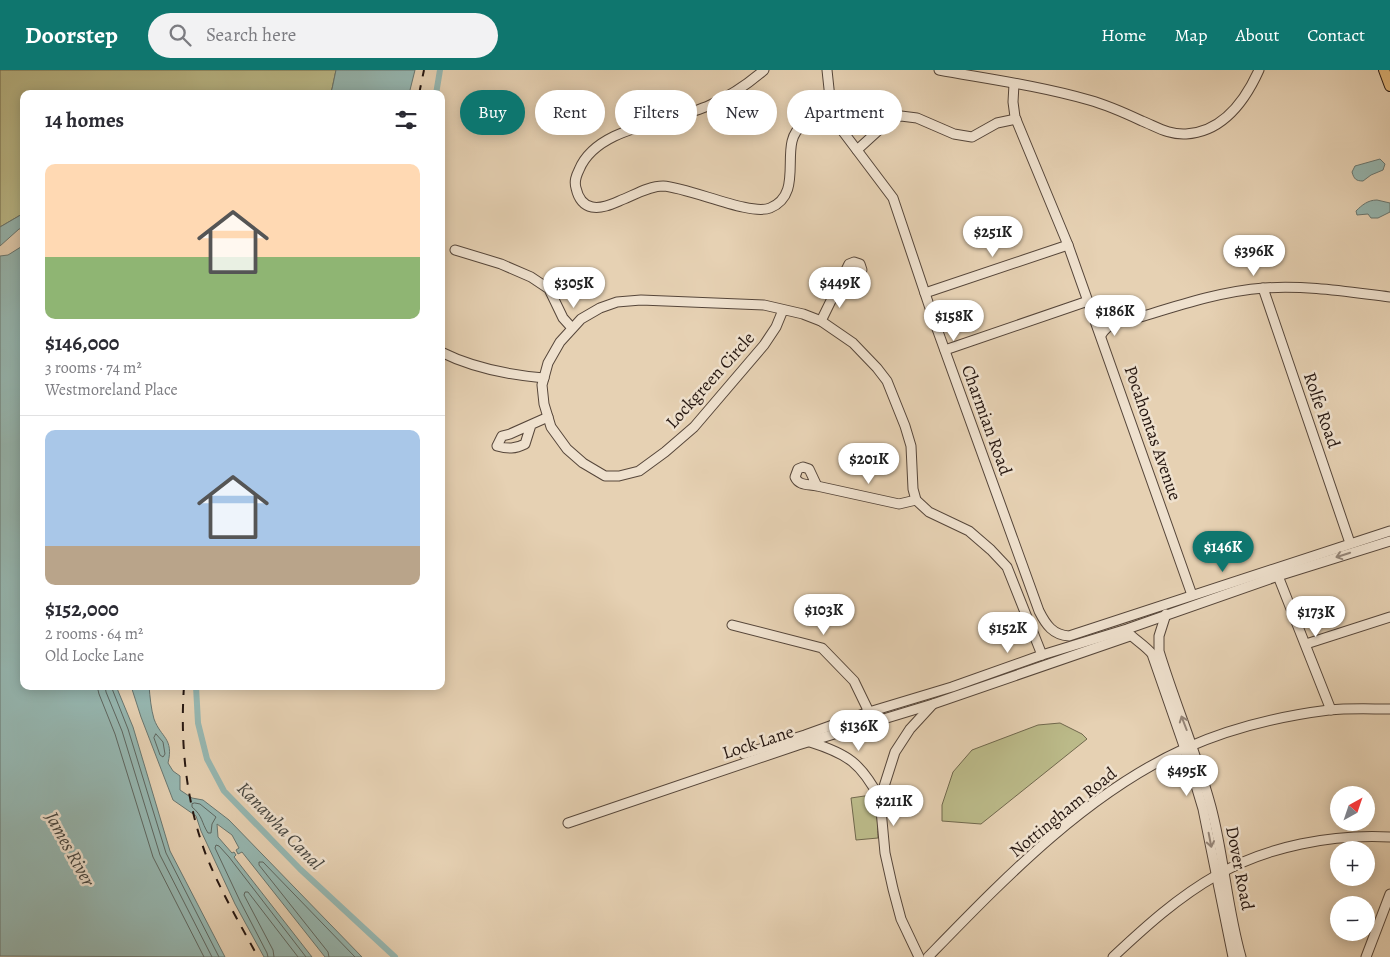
<!DOCTYPE html>
<meta charset="utf-8">
<style>
body{margin:0;font-family:Alegreya,serif;background:#f2f2f3;color:#2b2b33;height:100vh;display:flex;flex-direction:column;font-size:19px;white-space:nowrap}
*{box-sizing:border-box;margin:0}
p{font-size:16px;color:#7c7c81}
.icon{flex:none;width:28px;height:28px;fill:none;stroke:currentColor;stroke-width:2;stroke-linecap:round;stroke-linejoin:round}
.map{position:relative;flex:1;overflow:hidden}
.drawer{position:absolute;left:20px;top:20px;width:425px;height:600px;display:flex;flex-direction:column;background:#fff;border-radius:10px;box-shadow:0 2px 12px #0003}
.drawer>*{flex:none}
.guide{position:absolute;left:460px;top:20px;width:475px;height:45px;display:flex;gap:10px}
.needle{width:32px;rotate:40deg}
.controls{position:absolute;left:1330px;top:716px;display:grid;gap:10px}
.controls a{display:grid;place-items:center;width:45px;height:45px;border-radius:50%;background:#fff;box-shadow:0 2px 12px #0003;font-size:25px}
.price{position:absolute;translate:-50% -42px;padding:0 11px;border-radius:18px;background:#fff;color:#222;font-size:16px;line-height:32px;filter:drop-shadow(0 1px 2px #0008)}
.price::after{content:'';position:absolute;left:50%;top:30px;width:15px;height:11px;margin-left:-8px;background:inherit;clip-path:polygon(0 0,100% 0,50% 100%)}
.price.current{background:#0f766e;color:#fff}
ul{padding:0;list-style:none}
li{display:grid;align-content:center;gap:10px;height:265px;padding:0 25px}
li+li{border-top:1px solid #e1e1e2}
li span{display:grid;place-items:center;height:155px;border-radius:10px;color:#555}
li>.icon{margin-inline-start:auto}
span .icon{width:90px;height:90px;fill:#fffc;stroke-width:1}
li b{font-size:21px}
h2{display:flex;justify-content:space-between;align-items:center;height:60px;padding:0 25px;font-size:21px}
.chip{padding:0 18px;border-radius:22px;background:#fff;box-shadow:0 2px 12px #0003;font-size:18px;line-height:45px}
.chip.current{background:#0f766e;color:#fff}
header{display:flex;align-items:center;gap:30px;box-sizing:border-box;height:70px;padding:0 25px;background:#0f766e;color:#fff}
header strong{font-size:24px}
nav{display:flex;gap:28px;margin-inline-start:auto;font-size:18px}
.search{width:350px;height:45px;background:#f2f2f3;display:flex;align-items:center;gap:12px;box-sizing:border-box;padding:0 18px;border-radius:28px;color:#7c7c81;font-size:19px}
.map>svg:first-child{display:block}
.green{fill:#bbba89;stroke:#70684d}
.water{fill:#96b7b1;stroke:#697771}
.lines{fill:none;stroke-linecap:round;stroke-linejoin:round}
.shore{stroke:#5e6761;stroke-width:1}
.canal{stroke:#96b7b1;stroke-width:6}
.minor-casing{stroke:#56463a;stroke-width:11}
.major-casing{stroke:#261711;stroke-width:12}
.minor{stroke:#efe1ce;stroke-width:9}
.major{stroke:#e3b87a;stroke-width:10}
.rail{stroke:#261711;stroke-width:2;stroke-dasharray:9 9;stroke-linecap:butt}
.oneway{stroke:#958679}
.labels{text-anchor:middle;dominant-baseline:central;stroke-width:5;stroke-linejoin:round;paint-order:stroke}
.street-label{font-size:18px;fill:#261711;stroke:#efe1ce}
.water-label{font-size:19px;font-style:italic;fill:#484741;stroke:#efe1ce}
</style>
<header>
<strong>Doorstep</strong>
<div class="search"><svg class="icon" aria-label="search" viewBox="0 0 24 24"><circle cx="10" cy="10" r="6"/><path d="M15 15l6 6"/></svg>Search here</div>
<nav><a>Home</a><a>Map</a><a>About</a><a>Contact</a></nav>
</header>
<div class="map">
<svg width="1390" height="887" viewBox="0 0 1390 887">
<rect width="100%" height="100%" fill="#e6d1b3"/>
<filter id="stains"><feTurbulence type="fractalNoise" baseFrequency=".004" numOctaves="4"/><feColorMatrix values="0 0 0 0 .2 0 0 0 0 .09 0 0 0 0 .02 0 0 0 .5 -.17"/></filter>
<radialGradient id="worn" r=".72"><stop offset=".6" stop-color="#630" stop-opacity="0"/><stop offset="1" stop-color="#630" stop-opacity=".3"/></radialGradient>
<g class="green">
<path d="M0,0h336l-4,19 -2,5h-306v119l-24,14z"/>
<path d="M1060,653l22,11 5,5 -106,85 -39,-3v-16l11,-33 19,-22 66,-25z"/>
<path d="M871,725c8,6 6,32 7,43l-22,2 -5,-42z"/>
</g>
<g class="water">
<path d="M336,0h79l-6,24h-79l2,-5z"/>
<path d="M1380,89l5,5 -2,6 -12,5 -8,6c-7,0 -9,-2 -11,-9l3,-6z"/>
<path d="M1377,130l13,3v9l-12,6h-7l-3,-4 -11,1 -1,-4c6,-6 12,-11 21,-11z"/>
<path d="M24,143v15l-5,1 -19,17v-19z"/>
<path d="M24,175v441h92l17,41 37,124 55,106 -225,-1v-700l8,-1z"/>
<path d="M131,616h18c1,11 2,23 5,33 7,19 20,19 14,44l5,8 7,5v14l12,8 11,2 26,20 133,137h-37l-83,-105 -4,2 -2,-4 3,-2 -7,-13 -15,-11 1,13 14,16 2,-1 2,3 -2,2 78,100h-48l-29,-53 -34,-73 -5,-15 -23,-16 -32,-83z"/>
</g>
<g class="lines">
<g class="shore">
<path d="M97,616l2,8 16,40 38,123 51,100"/>
<path d="M105,616l1,6 16,39 38,124 52,102"/>
<path d="M111,616l17,43 38,124 53,104"/>
<path d="M156,664l7,8 2,12 -2,3 -3,-2 -6,-17z"/>
<path d="M195,733l5,1 16,13 -4,7 -1,9h-3c-7,-11 -5,-17 -16,-26v-3z"/>
<path d="M268,887l-1,-4 -27,-52 -25,-53 1,-3 3,1 10,11 77,100"/>
<path d="M274,887l-1,-7 -29,-55 1,-3h3l50,65"/>
<path d="M329,887l-1,-5 -69,-87v-3h4l92,95"/>
</g>
<g class="canal">
<path d="M436,24l4,-24"/>
<path d="M196,616l2,37 9,36 17,32 76,78 95,88"/>
</g>
<g class="minor-casing">
<g id="minor">
<path d="M764,0c-16,14 -34,26 -54,35 -38,18 -113,20 -131,65 -3,6 -5,11 -3,18 2,9 6,17 16,19 11,2 22,-4 32,-8 12,-5 26,-13 39,-13 28,2 87,30 107,22 37,-15 6,-66 33,-83 9,-5 20,-4 29,-8"/>
<path d="M827,0l5,47 61,81 43,128 103,285c7,14 14,24 30,25l321,-105"/>
<path d="M939,0c50,9 101,16 150,30 18,5 36,13 53,21 15,6 27,14 44,13 36,-2 59,-33 73,-64"/>
<path d="M1014,14l-1,18 2,15 53,128 124,350"/>
<path d="M857,80l34,-31 10,-3 16,2 37,16 18,3 25,-14 19,-4"/>
<path d="M455,180l46,14 30,13 18,12 14,29 9,10"/>
<path d="M1263,218l87,255"/>
<path d="M925,223l143,-48"/>
<path d="M1090,235l12,8 18,8"/>
<path d="M783,240l-7,17 -12,18 -70,82 -29,25 -26,19 -20,5h-14l-22,-13 -16,-14 -16,-22 -7,-23 -2,-19 6,-22 12,-21 21,-23 19,-11 17,-6 24,-2 123,5 39,9 18,7 32,22 24,25 10,13 18,45 6,20 2,43 3,11 13,12 40,19 22,19 16,17 35,88"/>
<path d="M821,251l28,-57 5,-2 6,2 2,6 -3,6 -9,4 -8,-3"/>
<path d="M1101,265c11,-17 26,-14 43,-19 39,-12 79,-25 120,-28 43,-3 84,4 126,9"/>
<path d="M945,280l143,-49"/>
<path d="M441,282c32,16 68,23 103,26"/>
<path d="M531,355l-6,19c-10,5 -17,5 -28,2l5,-10 8,-2 38,-17"/>
<path d="M817,416l-8,-17 -6,-2 -5,2 -3,8c4,9 13,7 22,9l82,18 17,-4"/>
<path d="M1278,506l53,134"/>
<path d="M1166,544l-7,22v15c16,53 38,103 52,156 13,49 16,101 30,150"/>
<path d="M732,555l90,23 32,33 15,31"/>
<path d="M1128,562c3,5 18,14 24,22l33,95 18,60 30,148"/>
<path d="M1306,574l84,-27"/>
<path d="M810,672c38,12 51,21 70,57"/>
<path d="M744,684l61,-19 64,-23 83,-25 90,-32 85,-26 151,-53 112,-35"/>
<path d="M568,753l230,-78 135,-41 197,-68"/>
<path d="M919,887l-18,-38 -8,-30 -8,-36 -5,-54 15,-47 15,-23 23,-25"/>
<path d="M928,887c76,-78 158,-164 258,-209 45,-20 95,-32 143,-38 20,-2 41,-1 61,-1"/>
<path d="M1113,887c32,-30 65,-60 104,-82 51,-29 115,-41 173,-38"/>
<path d="M1366,887l24,-63"/>
</g>
</g>
<g class="major-casing">
<path id="major" d="M1384,0l6,16"/>
</g>
<use href="#minor" class="minor"/>
<use href="#major" class="major"/>
<g class="rail">
<path d="M419,24l5,-24"/>
<path d="M184,616c-4,57 2,116 22,169 14,35 34,69 52,102"/>
</g>
</g>
<defs><path id="oneway-shaft" d="M-6 0H5M1.5-3L5.5 0L1.5 3" fill="none" stroke-width="1.6" stroke-linecap="round" stroke-linejoin="round" transform="scale(1.25)"/></defs>
<g class="oneway">
<use href="#oneway-shaft" transform="translate(1343 485) rotate(162)"/>
<use href="#oneway-shaft" transform="translate(1184 653) rotate(-111)"/>
<use href="#oneway-shaft" transform="translate(1210 770) rotate(79)"/>
</g>
<g class="labels">
<g class="street-label">
<text transform="translate(710 310) rotate(-48)">Lockgreen Circle</text>
<text transform="translate(1322 340) rotate(71)">Rolfe Road</text>
<text transform="translate(987 350) rotate(70)">Charmian Road</text>
<text transform="translate(1153 363) rotate(71)">Pocahontas Avenue</text>
<text transform="translate(758 672) rotate(-18)">Lock Lane</text>
<text transform="translate(1063 742) rotate(-39)">Nottingham Road</text>
<text transform="translate(1240 798) rotate(79)">Dover Road</text>
</g>
<g class="water-label">
<text transform="translate(280 756) rotate(46)">Kanawha Canal</text>
<text transform="translate(70 779) rotate(61)">James River</text>
</g>
</g>
<rect width="100%" height="100%" filter="url(#stains)"/>
<rect width="100%" height="100%" fill="url(#worn)"/>
</svg>
<div class="controls">
<a><svg class="needle" viewBox="-14 -14 28 28"><path d="M0-13l5 13h-10z" fill="#e53935"/><path d="M0 13l5-13h-10z" fill="#7c7c81"/></svg></a>
<a>+</a>
<a>−</a>
</div>
<b class="price" style="left:993px;top:188px">$251K</b>
<b class="price" style="left:1254px;top:207px">$396K</b>
<b class="price" style="left:574px;top:239px">$305K</b>
<b class="price" style="left:840px;top:239px">$449K</b>
<b class="price" style="left:1115px;top:267px">$186K</b>
<b class="price" style="left:954px;top:272px">$158K</b>
<b class="price" style="left:869px;top:415px">$201K</b>
<b class="price current" style="left:1223px;top:503px">$146K</b>
<b class="price" style="left:824px;top:566px">$103K</b>
<b class="price" style="left:1316px;top:568px">$173K</b>
<b class="price" style="left:1008px;top:584px">$152K</b>
<b class="price" style="left:859px;top:682px">$136K</b>
<b class="price" style="left:1187px;top:727px">$495K</b>
<b class="price" style="left:894px;top:757px">$211K</b>
<div class="guide">
<a class="chip current">Buy</a>
<a class="chip">Rent</a>
<a class="chip">Filters</a>
<a class="chip">New</a>
<a class="chip">Apartment</a>
</div>
<section class="drawer">
<h2>14 homes<svg class="icon" aria-label="filters" viewBox="0 0 24 24"><path d="M4 7h16M4 17h16"/><circle cx="9" cy="7" r="2"/><circle cx="15" cy="17" r="2"/></svg></h2>
<ul>
<li><span style="background:linear-gradient(#ffd9b3 60%,#8fb573 0)"><svg class="icon" aria-label="home" viewBox="0 0 24 24"><path d="M3 11l9-7 9 7M6 9v11h12V9"/></svg></span><div><b>$146,000</b><p>3 rooms · 74 m²</p><p>Westmoreland Place</p></div></li>
<li><span style="background:linear-gradient(#a9c7e8 75%,#b9a48a 0)"><svg class="icon" aria-label="home" viewBox="0 0 24 24"><path d="M3 11l9-7 9 7M6 9v11h12V9"/></svg></span><div><b>$152,000</b><p>2 rooms · 64 m²</p><p>Old Locke Lane</p></div></li>
</ul>
</section>
</div>
